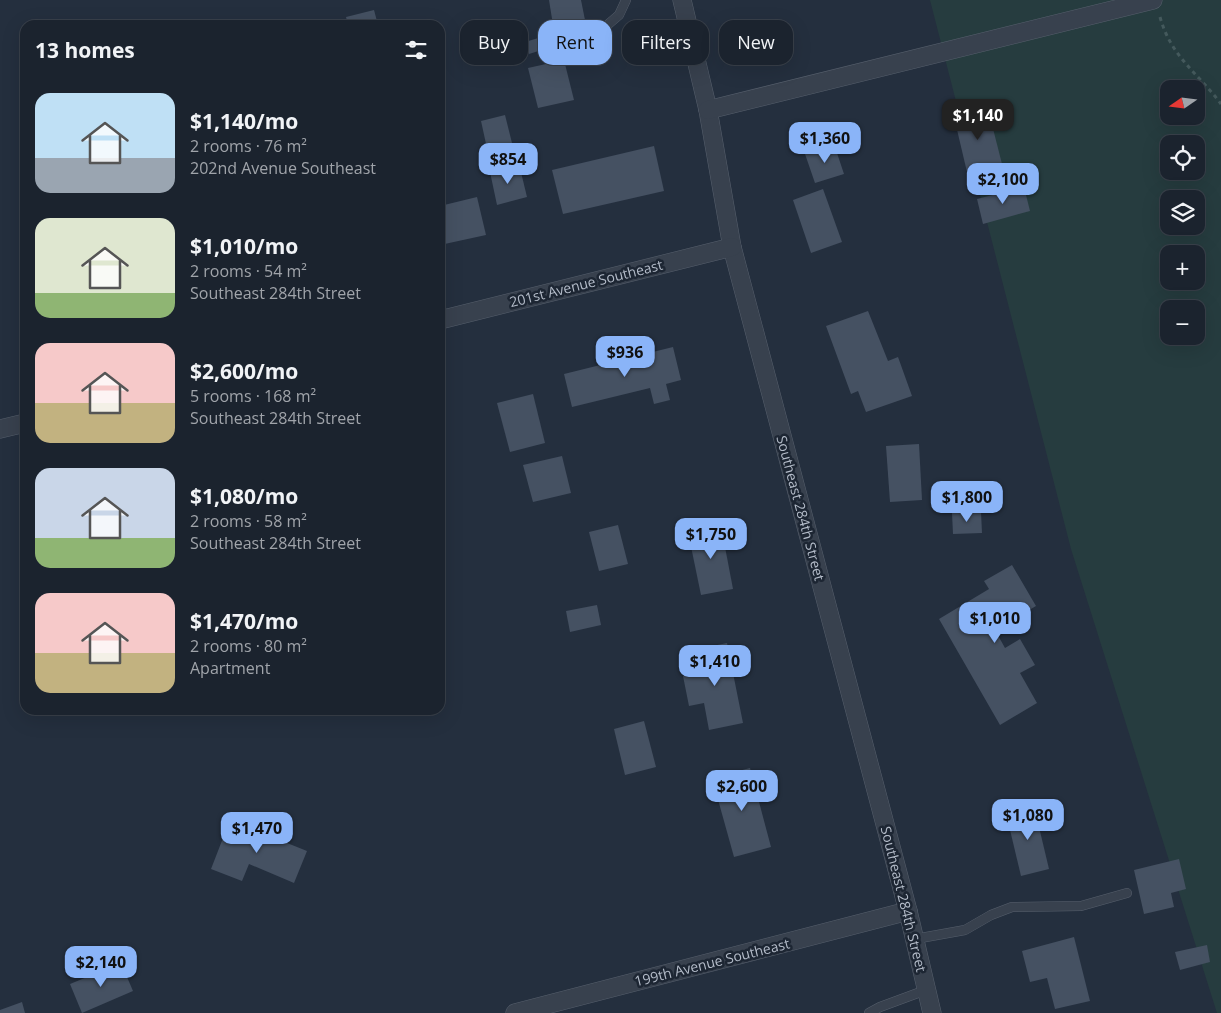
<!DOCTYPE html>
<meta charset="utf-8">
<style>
body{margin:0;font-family:"Open Sans",sans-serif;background:#282f3a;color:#f1f3f6;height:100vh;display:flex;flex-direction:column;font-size:19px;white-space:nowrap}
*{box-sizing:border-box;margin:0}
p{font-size:16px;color:#a0a4aa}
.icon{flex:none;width:28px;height:28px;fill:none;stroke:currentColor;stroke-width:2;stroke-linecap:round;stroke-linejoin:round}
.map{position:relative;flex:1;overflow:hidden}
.panel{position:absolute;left:20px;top:20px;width:425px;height:695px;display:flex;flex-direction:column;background:#1b232e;border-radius:15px;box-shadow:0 5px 20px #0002,0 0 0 1px #39404a}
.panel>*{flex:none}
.banner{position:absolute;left:460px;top:20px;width:475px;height:45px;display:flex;gap:10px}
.needle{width:32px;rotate:256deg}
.controls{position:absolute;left:1160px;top:80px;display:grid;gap:10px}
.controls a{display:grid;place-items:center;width:45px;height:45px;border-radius:10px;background:#1b232e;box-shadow:0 5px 20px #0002,0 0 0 1px #39404a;font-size:25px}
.price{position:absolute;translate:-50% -42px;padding:0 11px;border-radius:10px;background:#8ab4f8;color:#111;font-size:16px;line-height:32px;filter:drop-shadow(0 1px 2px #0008)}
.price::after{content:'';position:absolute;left:50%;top:30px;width:15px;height:11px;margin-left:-8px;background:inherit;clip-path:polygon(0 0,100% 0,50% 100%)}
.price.selected{background:#222;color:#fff}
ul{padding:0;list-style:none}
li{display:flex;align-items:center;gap:15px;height:125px;padding:0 15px}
li span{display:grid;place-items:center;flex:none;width:140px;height:100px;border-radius:15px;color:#555}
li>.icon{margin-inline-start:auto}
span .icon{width:60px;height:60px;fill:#fffc;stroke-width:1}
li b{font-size:21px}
h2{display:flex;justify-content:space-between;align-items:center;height:60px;padding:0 15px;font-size:21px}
.tag{padding:0 18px;border-radius:15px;background:#1b232e;box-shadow:0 5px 20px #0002,0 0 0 1px #39404a;font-size:18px;line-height:45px}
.tag.selected{background:#8ab4f8;color:#111}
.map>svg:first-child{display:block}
.green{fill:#263c3f;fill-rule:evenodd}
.building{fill:#455162}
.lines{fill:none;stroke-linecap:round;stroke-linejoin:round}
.service-casing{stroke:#565f6c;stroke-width:10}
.minor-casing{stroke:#565f6c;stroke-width:19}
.path{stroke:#44595c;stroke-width:3;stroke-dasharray:4 4;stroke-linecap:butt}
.service{stroke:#38414e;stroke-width:9}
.minor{stroke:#38414e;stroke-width:18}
.labels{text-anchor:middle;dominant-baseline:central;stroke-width:5;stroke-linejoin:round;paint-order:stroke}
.street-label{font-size:14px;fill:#b4bcc9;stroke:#1d2633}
</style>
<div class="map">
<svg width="1221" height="1013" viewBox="0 0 1221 1013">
<rect width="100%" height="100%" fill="#242f3e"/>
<path class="green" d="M930,0h291v1013h-4l-146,-464zM1169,89h27v27h-27zM1169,144h27v27h-27zM1169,199h27v27h-27zM1169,254h27v27h-27zM1169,309h27v27h-27z"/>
<g class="building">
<path d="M549,0h32l4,20 -32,5z"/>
<path d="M374,10l4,15h-30l-2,-8z"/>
<path d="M545,36l3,12 -19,6 -4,-12z"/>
<path d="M564,60l10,40 -36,8 -10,-40z"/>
<path d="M988,109l14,55 -35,8 -13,-55z"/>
<path d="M505,115l8,32 -25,6 -7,-32z"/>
<path d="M834,144l10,30 -29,9 -10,-29z"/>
<path d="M654,146l10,45 -101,23 -11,-44z"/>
<path d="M519,164l8,33 -30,8 -7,-33z"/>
<path d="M1024,187l6,24 -47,13 -6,-25z"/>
<path d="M823,189l19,53 -31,11 -18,-53z"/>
<path d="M477,197l9,38 -46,10v-39z"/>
<path d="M868,311l20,50 10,-4 14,39 -46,16 -8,-21 -7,3 -25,-68z"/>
<path d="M673,347l8,33 -15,4 4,16 -16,4 -4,-16 -78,19 -8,-33z"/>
<path d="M533,394l12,49 -35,9 -13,-49z"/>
<path d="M919,444l3,56 -32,2 -4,-56z"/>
<path d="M562,456l9,37 -38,9 -10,-37z"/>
<path d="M981,512l1,21 -29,1 -1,-21z"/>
<path d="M618,525l10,39 -29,7 -10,-39z"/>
<path d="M721,526l12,63 -32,6 -13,-63z"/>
<path d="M1012,565l24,41 -41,24 10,18 15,-9 15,26 -15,8 17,30 -37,22 -61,-106 50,-30 -5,-8z"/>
<path d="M597,605l4,20 -31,7 -4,-21z"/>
<path d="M727,643l16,80 -34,7 -5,-27 -15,3 -6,-30 15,-3 -5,-23z"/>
<path d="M644,721l12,46 -31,8 -11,-46z"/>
<path d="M750,768l21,79 -37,10 -22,-79z"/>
<path d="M1034,806l15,63 -28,7 -15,-63z"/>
<path d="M230,820l77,31 -13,32 -45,-19 -7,17 -31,-12z"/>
<path d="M1179,859l7,30 -15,4 3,14 -30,7 -10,-44z"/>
<path d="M1074,937l16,64 -35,8 -8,-31 -17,4 -8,-31z"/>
<path d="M1207,945l3,17 -30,8 -5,-18z"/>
<path d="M121,963l12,28 -51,22 -12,-29z"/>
<path d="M22,1002l3,11h-25v-3z"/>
</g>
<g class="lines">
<g class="service-casing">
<g id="service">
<path d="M549,54l15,-15 41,-12 14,-12 7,-15"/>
<path d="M915,939l50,-9 26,-15 21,-8 69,-1 46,-13"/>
<path d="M869,1013l11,-6 46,-17"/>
</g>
</g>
<g class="minor-casing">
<g id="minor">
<path d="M682,0l26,110 24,137 176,664 24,102"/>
<path d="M708,110l445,-110"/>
<path d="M440,320l292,-73"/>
<path d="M0,429l25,-6"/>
<path d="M515,1013l393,-102"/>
</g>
</g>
<path class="path" d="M1160,17c11,40 38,56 61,87"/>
<use href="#service" class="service"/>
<use href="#minor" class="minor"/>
</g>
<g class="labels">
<g class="street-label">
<text transform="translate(586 283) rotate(-14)">201st Avenue Southeast</text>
<text transform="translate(801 508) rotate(75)">Southeast 284th Street</text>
<text transform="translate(904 899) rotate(76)">Southeast 284th Street</text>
<text transform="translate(712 962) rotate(-14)">199th Avenue Southeast</text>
</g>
</g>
</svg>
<div class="controls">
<a><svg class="needle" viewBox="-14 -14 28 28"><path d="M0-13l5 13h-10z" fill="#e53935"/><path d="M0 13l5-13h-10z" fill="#a0a4aa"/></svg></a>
<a><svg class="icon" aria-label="locate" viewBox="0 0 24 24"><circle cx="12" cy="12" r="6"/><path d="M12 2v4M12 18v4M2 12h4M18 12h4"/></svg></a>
<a><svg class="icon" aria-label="layers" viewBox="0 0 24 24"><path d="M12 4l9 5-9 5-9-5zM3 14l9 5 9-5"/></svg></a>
<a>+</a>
<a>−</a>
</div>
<b class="price selected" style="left:978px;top:141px">$1,140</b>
<b class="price" style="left:825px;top:164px">$1,360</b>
<b class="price" style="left:508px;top:185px">$854</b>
<b class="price" style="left:1003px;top:205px">$2,100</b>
<b class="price" style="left:625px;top:378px">$936</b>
<b class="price" style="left:967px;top:523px">$1,800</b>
<b class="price" style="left:711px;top:560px">$1,750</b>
<b class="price" style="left:995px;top:644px">$1,010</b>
<b class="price" style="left:715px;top:687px">$1,410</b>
<b class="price" style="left:742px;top:812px">$2,600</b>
<b class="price" style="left:1028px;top:841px">$1,080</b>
<b class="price" style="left:257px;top:854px">$1,470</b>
<b class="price" style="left:101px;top:988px">$2,140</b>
<div class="banner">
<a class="tag">Buy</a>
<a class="tag selected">Rent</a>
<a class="tag">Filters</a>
<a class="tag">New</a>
</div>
<section class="panel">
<h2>13 homes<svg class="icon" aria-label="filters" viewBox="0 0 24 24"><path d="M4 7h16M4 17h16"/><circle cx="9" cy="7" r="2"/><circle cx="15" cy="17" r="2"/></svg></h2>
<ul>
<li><span style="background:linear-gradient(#bfe0f5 65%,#9aa5b1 0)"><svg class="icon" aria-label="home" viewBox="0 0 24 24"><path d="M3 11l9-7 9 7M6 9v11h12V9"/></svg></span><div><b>$1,140/mo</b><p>2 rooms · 76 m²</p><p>202nd Avenue Southeast</p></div></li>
<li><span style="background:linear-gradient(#dfe7d0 75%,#8fb573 0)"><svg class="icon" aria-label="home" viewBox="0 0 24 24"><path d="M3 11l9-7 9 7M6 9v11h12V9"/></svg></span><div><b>$1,010/mo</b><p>2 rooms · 54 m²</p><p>Southeast 284th Street</p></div></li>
<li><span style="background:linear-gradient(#f6c9c9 60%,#c2b280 0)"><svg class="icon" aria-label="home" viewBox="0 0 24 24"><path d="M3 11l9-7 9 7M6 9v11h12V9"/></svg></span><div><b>$2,600/mo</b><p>5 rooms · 168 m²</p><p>Southeast 284th Street</p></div></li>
<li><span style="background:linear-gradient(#c9d6e8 70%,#8fb573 0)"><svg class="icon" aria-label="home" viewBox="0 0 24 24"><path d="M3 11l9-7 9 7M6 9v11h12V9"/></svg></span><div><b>$1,080/mo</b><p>2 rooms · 58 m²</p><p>Southeast 284th Street</p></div></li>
<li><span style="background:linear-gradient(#f6c9c9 60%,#c2b280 0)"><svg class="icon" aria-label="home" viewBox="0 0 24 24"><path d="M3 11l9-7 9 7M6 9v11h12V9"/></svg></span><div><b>$1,470/mo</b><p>2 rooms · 80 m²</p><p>Apartment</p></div></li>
</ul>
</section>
</div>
